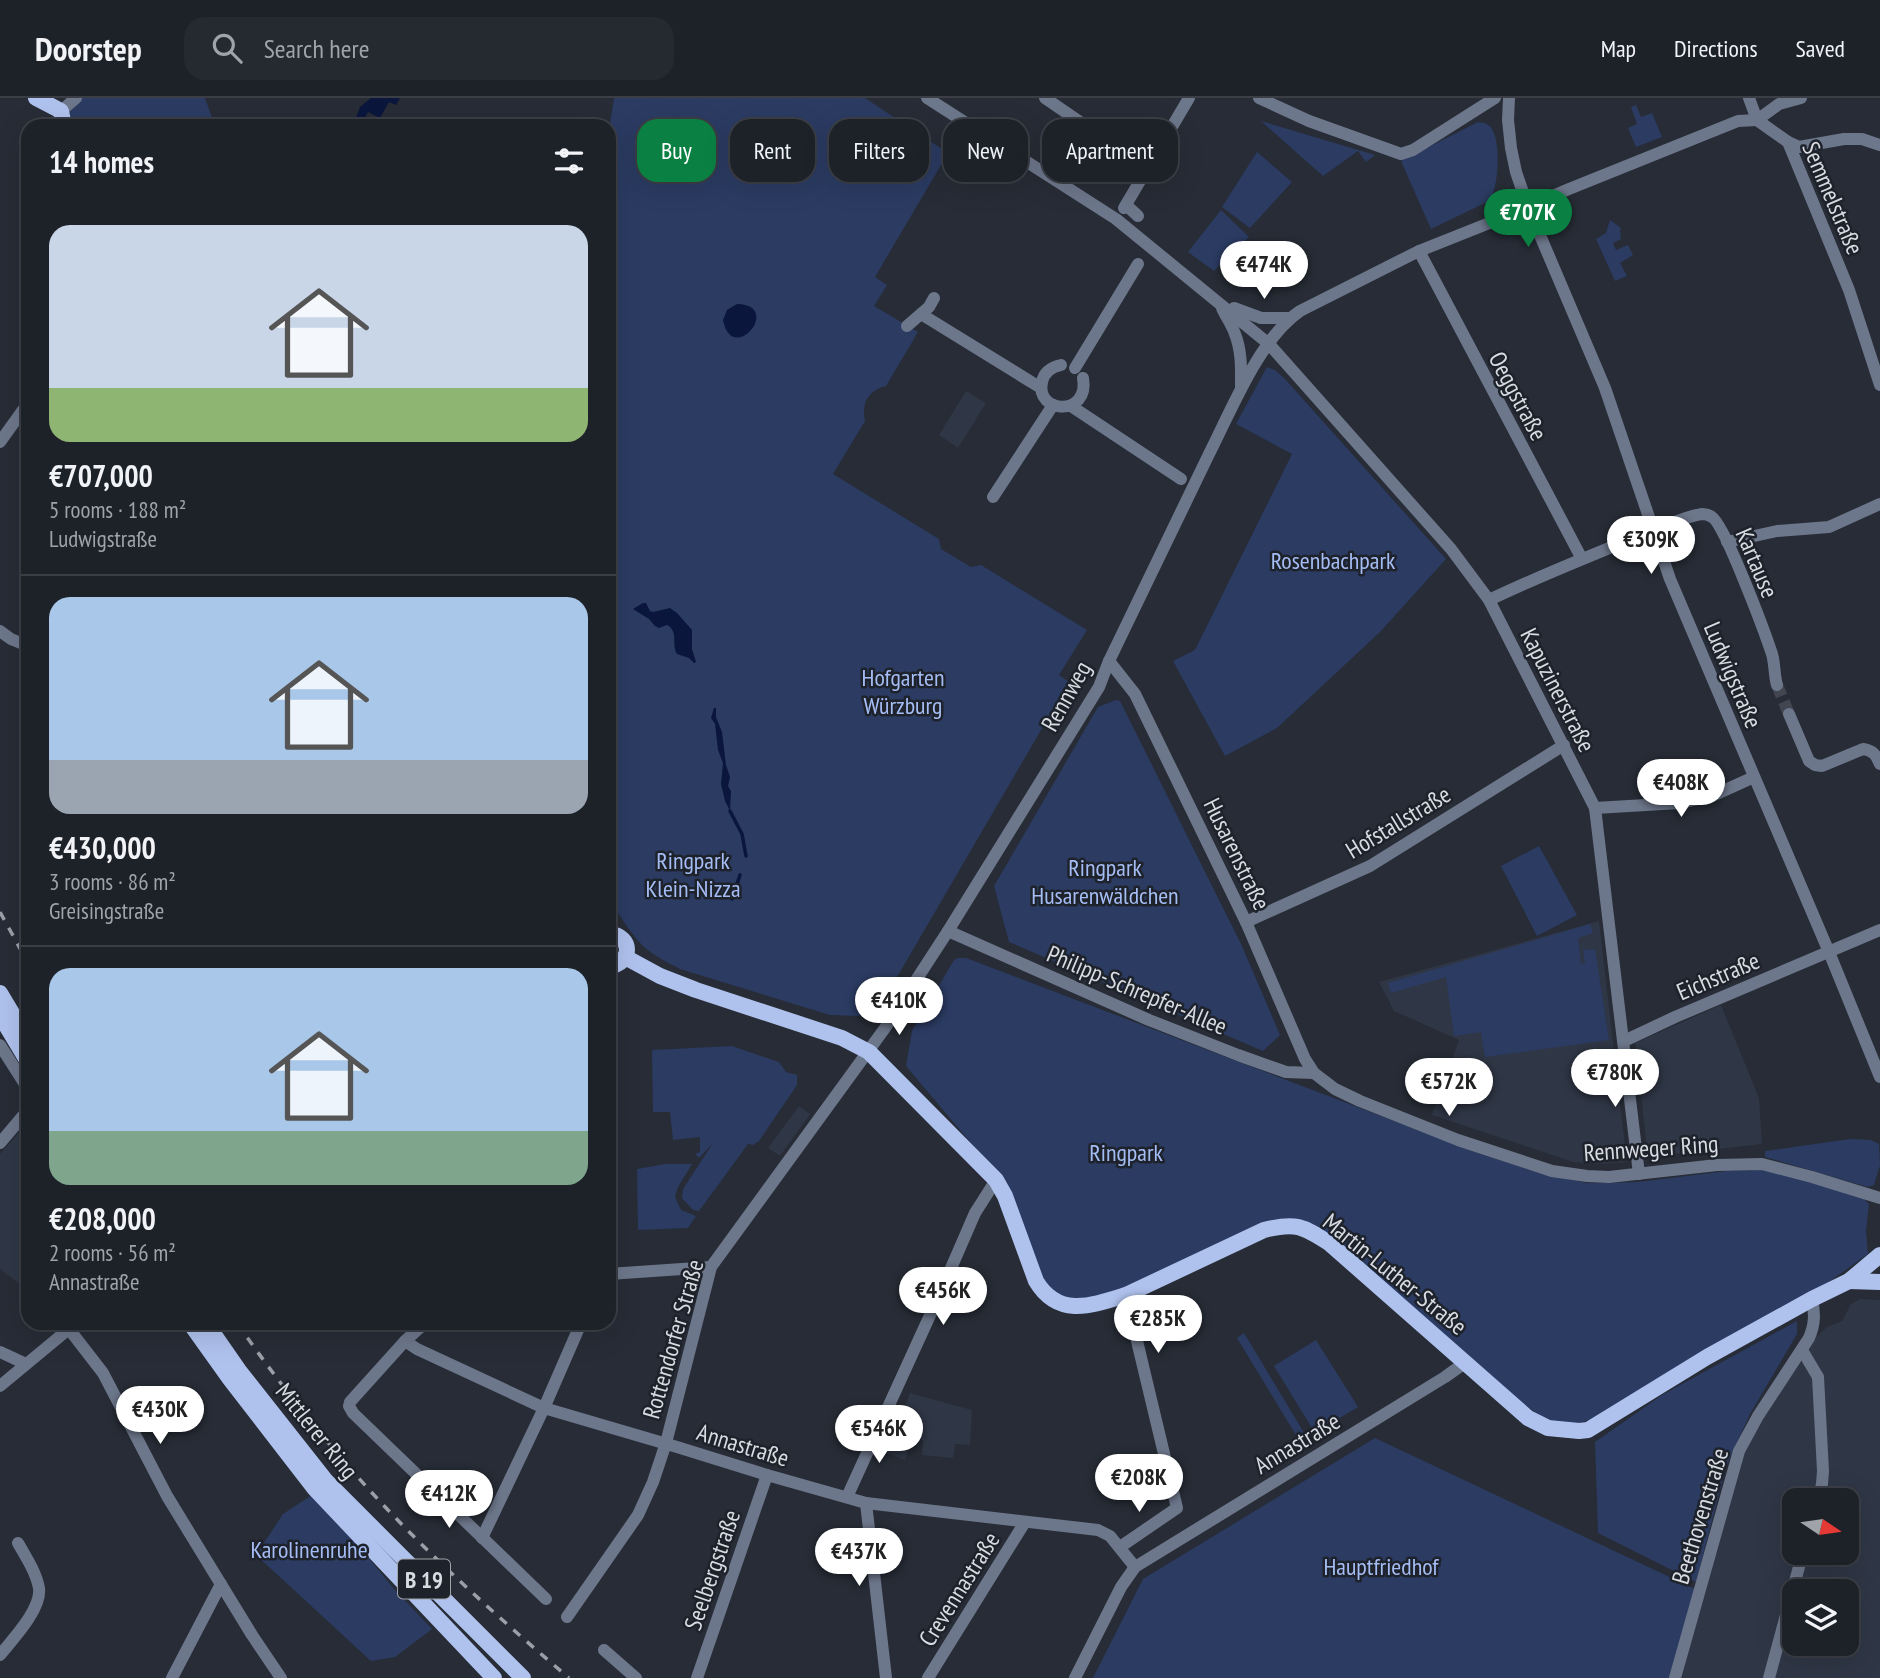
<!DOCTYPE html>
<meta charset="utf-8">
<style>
body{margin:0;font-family:"PT Sans Narrow",sans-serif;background:#252930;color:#f1f3f6;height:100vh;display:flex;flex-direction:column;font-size:26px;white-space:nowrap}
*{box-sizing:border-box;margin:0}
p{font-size:23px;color:#a0a3a8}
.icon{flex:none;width:38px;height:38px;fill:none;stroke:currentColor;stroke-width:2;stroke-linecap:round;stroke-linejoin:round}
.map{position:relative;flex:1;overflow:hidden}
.drawer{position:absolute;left:21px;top:21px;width:595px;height:1211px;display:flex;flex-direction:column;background:#1d2128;border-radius:21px;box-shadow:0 7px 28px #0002,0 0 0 2px #3b3e45}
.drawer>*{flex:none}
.guide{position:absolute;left:637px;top:21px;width:665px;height:63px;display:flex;gap:14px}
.needle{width:46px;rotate:103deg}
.buttons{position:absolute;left:1782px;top:1390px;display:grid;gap:14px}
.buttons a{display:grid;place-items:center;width:77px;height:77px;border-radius:14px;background:#1d2128;box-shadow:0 7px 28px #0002,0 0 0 2px #3b3e45;font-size:35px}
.price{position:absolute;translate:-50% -60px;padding:0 16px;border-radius:24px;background:#fff;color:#222;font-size:23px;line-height:46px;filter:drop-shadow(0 2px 4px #0008)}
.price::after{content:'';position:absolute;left:50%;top:42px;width:21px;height:16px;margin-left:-10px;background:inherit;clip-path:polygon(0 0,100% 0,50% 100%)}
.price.active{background:#0b8043;color:#fff}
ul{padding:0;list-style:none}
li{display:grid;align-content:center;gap:14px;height:371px;padding:0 28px}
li+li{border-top:2px solid #3b3e45}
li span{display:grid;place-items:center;height:217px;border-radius:21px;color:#555}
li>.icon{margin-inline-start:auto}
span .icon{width:126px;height:126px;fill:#fffc;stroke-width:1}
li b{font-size:30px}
h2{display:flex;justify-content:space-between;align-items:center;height:84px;padding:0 28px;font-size:30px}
.chip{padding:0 24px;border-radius:21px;background:#1d2128;box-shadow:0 7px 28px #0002,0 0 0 2px #3b3e45;font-size:24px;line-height:63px}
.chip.active{background:#0b8043;color:#fff}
header{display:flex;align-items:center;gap:42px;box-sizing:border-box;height:98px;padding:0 35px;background:#1d2128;border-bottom:2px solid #3b3e45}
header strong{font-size:33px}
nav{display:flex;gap:38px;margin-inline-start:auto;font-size:24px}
.search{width:490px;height:63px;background:#252930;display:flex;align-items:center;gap:18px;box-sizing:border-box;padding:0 24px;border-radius:21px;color:#a0a3a8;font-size:26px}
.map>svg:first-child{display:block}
.built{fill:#2f3645;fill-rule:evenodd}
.green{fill:#2b3b62}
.water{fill:#0a163c}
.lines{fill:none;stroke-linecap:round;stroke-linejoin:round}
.stream{stroke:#0a163c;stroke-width:3.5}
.minor-tunnel{stroke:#424650;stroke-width:12;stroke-dasharray:12 6;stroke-linecap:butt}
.minor{stroke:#6d778b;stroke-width:12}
.major{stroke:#afc2ed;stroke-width:16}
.rail{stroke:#9b9fa7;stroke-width:3.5;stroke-dasharray:9 9;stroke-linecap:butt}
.labels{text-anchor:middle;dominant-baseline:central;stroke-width:5;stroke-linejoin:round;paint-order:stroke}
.shield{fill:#1e222b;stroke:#a0a4ab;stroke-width:2}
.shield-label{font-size:23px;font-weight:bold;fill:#d8dbe2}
.street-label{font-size:24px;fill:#d8dbe2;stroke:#1e222b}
.park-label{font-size:24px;fill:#a5bdf5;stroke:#1e222b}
</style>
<header>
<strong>Doorstep</strong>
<div class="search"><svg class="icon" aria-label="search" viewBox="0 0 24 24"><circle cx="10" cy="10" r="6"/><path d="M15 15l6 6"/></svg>Search here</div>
<nav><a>Map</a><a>Directions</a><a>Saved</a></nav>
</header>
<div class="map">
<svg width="1880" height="1580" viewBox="0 0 1880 1580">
<rect width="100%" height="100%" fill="#272c36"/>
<g class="built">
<path d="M966,293l20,12 -28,45 -19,-13z"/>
<path d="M1599,823l28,241 -25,2 -29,-2 -141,-47 27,-75 -65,-29 -15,-29z"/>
<path d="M1721,907l38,93 3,46 -114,13 -13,-114z"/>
<path d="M799,1008l11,8 -30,42 -12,-8z"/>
<path d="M28,1024v168l-28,-21v-115z"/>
<path d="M1860,1201l20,1v378h-198l13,-56 51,-178 56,-94 25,-23 15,-6 9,-17zM1794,1402h52v52h-52zM1794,1493h52v52h-52z"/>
<path d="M910,1295l62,17 -2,35 -15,-1 -2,14 -31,-3 1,-14 -10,-3 -8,22 -18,-7z"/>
</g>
<g class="green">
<path d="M74,0h131l10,28h-144l-3,-26z"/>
<path d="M614,0h251l83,55 -73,124 12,8 -13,21 44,26 -32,54c-18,4 -25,18 -21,35l-32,53 106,65 2,10 30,18 10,-2 106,65 -28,45 10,7 -190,326 -19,8 -30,-1 -150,-46c-13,-7 -28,-14 -39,-25 -13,-14 -23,-31 -32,-47v-767z"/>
<path d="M1636,7l5,12 11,-4 10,24 -26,10 -8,-19 9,-4 -6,-17z"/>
<path d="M1261,23l114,34 -9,7 -8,-11 -35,25z"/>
<path d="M1478,24c6,1 11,2 14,7 9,15 7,58 -3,72l-58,28 -30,-68z"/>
<path d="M1069,26l49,33 -18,26 -44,-30z"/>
<path d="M1257,54l35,30 -42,46 -28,-21z"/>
<path d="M1221,112l28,27 -35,34 -26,-19z"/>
<path d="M1610,122l11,8 -1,3 1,8 -8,4 3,7 12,-5 5,10 -13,8 7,13 -12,5 -19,-42 10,-6z"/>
<path d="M1267,269l8,3 10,9 161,180 -66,73 -103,96 -52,28 -52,-95 22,-11 97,-196 -56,-30z"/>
<path d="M1116,602l4,1 122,245 38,89 -17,16 -254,-109 -15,-56 104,-179z"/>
<path d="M1539,748l38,69 -40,21 -36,-70z"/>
<path d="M1590,826l3,9 -15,5 3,26 4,-1 -2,-13 12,-1 14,91 -124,17 -4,-25 -27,4 -8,-59 -55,16 -3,-10z"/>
<path d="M958,860h8l491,187 86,29 44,9h22l29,-1 89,-11 35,-1 31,6 70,22 6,6 -3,27 2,23 -42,30 -233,135 -25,7 -24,-7 -23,-17 -193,-160 -35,-16 -185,71 -34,6 -23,-8 -10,-17 -38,-97 -97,-115 6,-35 42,-71z"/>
<path d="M732,948l47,16 7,10 11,3v10l-38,56 -6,4 -5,-1 -49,67 -6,-1 -11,-12 1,-9 30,-46 -14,15 -4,-4 5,-2v-15l-27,3 -3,-28h-17l-1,-62z"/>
<path d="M1850,1041l21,1 8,4 1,21 -6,20 -6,2 -103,-30v-6z"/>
<path d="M665,1066h27l-14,23 -3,10 6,13 15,6 -8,12 -50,2 -1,-61z"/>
<path d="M1797,1223v13l-47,80 -24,53 -30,115 -98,-49 -3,-91 67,-47z"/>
<path d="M1244,1235l65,108 -7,4 -65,-107z"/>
<path d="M1316,1242l42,67 -43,26 -41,-67z"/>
<path d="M1375,1340l320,151 -24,89h-578l50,-99z"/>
<path d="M315,1395l80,97 37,39 -37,28 -24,4 -115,-106 27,-41z"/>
</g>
<g class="water">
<path d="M371,0h29l-4,7 -7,-3 -9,16 -12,-6 -8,14h-7l7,-19z"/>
<path d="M737,206c47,1 -5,63 -14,16l4,-10z"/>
<path d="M643,505h3l4,8 3,1 17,-4 7,5 15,17v19l4,13 -2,1 -5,-5 -12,-4c-6,-11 2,-22 -10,-29l-8,3 -4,-2 -6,-7 -16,-10z"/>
<path d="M714,610h2v9l6,15 4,33 4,12 -2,9 3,5 -1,20 -5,-10 -4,-17 2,-21 -5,-13 -3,-26 -4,-6z"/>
</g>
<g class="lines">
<g class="stream">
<path d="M730,713l12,23 4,22"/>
<path d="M732,801l8,-24"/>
</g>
<path class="minor-tunnel" d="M1777,587l12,29"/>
<g class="minor">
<path d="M927,0l189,121 153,125 182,205 38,51 106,208 44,366"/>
<path d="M1045,0l102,70"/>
<path d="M1259,0l50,23 92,33 12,-4 82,-52"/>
<path d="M1509,0l-1,22 3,28 5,24 12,35 77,181 65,191 159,373 51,125"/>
<path d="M1749,0l8,22"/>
<path d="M61,13l15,-13"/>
<path d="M1757,22l31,22 61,148 31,95"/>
<path d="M1788,44l11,5 45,-8h18l18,6"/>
<path d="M1126,107l12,11"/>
<path d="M1124,110l65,-110"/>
<path d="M1419,153l163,308"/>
<path d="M1222,210c4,9 10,17 13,26 7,18 6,35 6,53"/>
<path d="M1234,210l27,10h30"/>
<path d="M921,216l120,74"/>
<path d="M907,228l22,-19 5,-9"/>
<path d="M1061,267c-9,2 -17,7 -19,17 -7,32 48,35 41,-4"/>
<path d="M1075,270l63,-104"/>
<path d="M1071,308l110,73"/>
<path d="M0,344l28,-39"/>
<path d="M993,399l60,-92"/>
<path d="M1727,444l50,-11 52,-4 51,-23"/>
<path d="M1489,502c50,-24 101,-44 152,-65 14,-5 48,-20 61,-21 4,0 7,1 10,3 13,8 53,116 60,137 3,10 2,21 5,31"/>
<path d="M0,533l11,8 17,7"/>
<path d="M1109,563l26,33 111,228 59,137 9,14 21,16 25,12 98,39 94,31 35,5 22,1 108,-12 45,-1 50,13 68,21"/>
<path d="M1789,616l20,47 6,4 7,1 41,-17c11,2 13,6 17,15"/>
<path d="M1595,710l85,-5 32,-7 42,-19"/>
<path d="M1246,824l124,-56 194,-121"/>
<path d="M948,833l201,89 89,35 48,17 28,1"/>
<path d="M1624,943l51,-24 205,-87"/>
<path d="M0,947l28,44"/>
<path d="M0,1045l28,-33"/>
<path d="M609,1176l102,-7"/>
<path d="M425,1225l-20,18 -55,61 -1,4 4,7 193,186"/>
<path d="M69,1231l34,44 64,123 85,139 29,43"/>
<path d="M405,1243l12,8 127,59 133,39 90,28 99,28 232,27 12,6 25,31"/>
<path d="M1802,1252l16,27 5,94 -1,13 -4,16"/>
<path d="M0,1254l26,12"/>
<path d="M0,1288l76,-63"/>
<path d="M847,1399l95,-208 33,-76 21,-33"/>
<path d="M866,1405l20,175"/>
<path d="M482,1440l62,-130 37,-85"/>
<path d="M1120,1449l57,-39 -51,-213"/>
<path d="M567,1519l71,-102 15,-33 13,-39 45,-176 174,-239 63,-97 151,-244 10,-26c34,-69 66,-138 100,-207 22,-43 50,-115 91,-143l119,-60 83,-33 67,-29 169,-68 19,-1 22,-16 22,-6"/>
<path d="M604,1552l32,28"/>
<path d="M0,1557c12,-15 42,-46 39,-67 -3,-16 -13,-31 -21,-45"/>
<path d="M172,1580l49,-94"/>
<path d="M697,1580l70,-203"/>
<path d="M928,1580l97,-156"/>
<path d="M1075,1580l46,-91 14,-20 310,-190 21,-15"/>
<path d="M1675,1580l64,-227 19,-35 51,-78c6,-14 6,-24 3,-39"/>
<path d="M1769,1580l34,-126"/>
</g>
<g class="major">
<path d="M36,0l25,13 3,15"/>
<path d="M609,836c24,1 24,30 0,32"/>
<path d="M625,859l35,19 36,14 146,48 27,14 127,128 9,16 31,85c22,37 55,25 90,14l138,-65c31,-8 39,-4 65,13l199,175 20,10 31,3 9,-1 119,-73 105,-58 37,-18 31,-26"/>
<path d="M0,895l28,47"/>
<path d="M0,917l28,47"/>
<path d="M1849,1183l31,1"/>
<path d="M190,1225l40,56 85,110 179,189"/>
<path d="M206,1225l34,49 86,109 197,197"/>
</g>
<g class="rail">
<path d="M0,814l28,51"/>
<path d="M237,1225c46,66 96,129 151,187 57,60 119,115 181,168"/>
</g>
</g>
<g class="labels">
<rect class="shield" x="398" y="1461.5" width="52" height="39" rx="5"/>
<g class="shield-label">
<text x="424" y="1481">B 19</text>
</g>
<g class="street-label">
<text transform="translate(1833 100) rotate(67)">Semmelstraße</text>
<text transform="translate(1518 298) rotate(62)">Oeggstraße</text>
<text transform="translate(1757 465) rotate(67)">Kartause</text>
<text transform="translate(1733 577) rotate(67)">Ludwigstraße</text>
<text transform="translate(1558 592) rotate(63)">Kapuzinerstraße</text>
<text transform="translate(1066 598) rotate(-61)">Rennweg</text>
<text transform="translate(1398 724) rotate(-31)">Hofstallstraße</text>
<text transform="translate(1237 756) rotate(64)">Husarenstraße</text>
<text transform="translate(1718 878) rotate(-23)">Eichstraße</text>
<text transform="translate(1137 892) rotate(23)">Philipp-Schrepfer-Allee</text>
<text transform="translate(1651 1050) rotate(-4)">Rennweger Ring</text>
<text transform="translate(1395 1176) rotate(39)">Martin-Luther-Straße</text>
<text transform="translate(673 1241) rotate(-74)">Rottendorfer Straße</text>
<text transform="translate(317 1333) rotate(51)">Mittlerer Ring</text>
<text transform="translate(1297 1345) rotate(-31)">Annastraße</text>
<text transform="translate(743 1347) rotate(17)">Annastraße</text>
<text transform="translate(1700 1418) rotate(-73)">Beethovenstraße</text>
<text transform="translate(712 1472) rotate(-71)">Seelbergstraße</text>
<text transform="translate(959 1491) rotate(-58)">Crevennastraße</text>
</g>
<g class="park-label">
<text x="1333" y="462">Rosenbachpark</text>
<text x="903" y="579">Hofgarten<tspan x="903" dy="28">Würzburg</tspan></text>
<text x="693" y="762">Ringpark<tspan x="693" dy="28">Klein-Nizza</tspan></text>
<text x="1105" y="769">Ringpark<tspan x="1105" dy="28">Husarenwäldchen</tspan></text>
<text x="1126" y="1054">Ringpark</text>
<text x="309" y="1451">Karolinenruhe</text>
<text x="1381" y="1468">Hauptfriedhof</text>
</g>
</g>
</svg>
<div class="buttons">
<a><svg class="needle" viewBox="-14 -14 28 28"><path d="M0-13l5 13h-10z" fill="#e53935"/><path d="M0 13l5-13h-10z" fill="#a0a3a8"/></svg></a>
<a><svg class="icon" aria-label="layers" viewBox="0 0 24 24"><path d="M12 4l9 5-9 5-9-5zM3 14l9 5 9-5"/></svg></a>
</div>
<b class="price active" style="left:1528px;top:151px">€707K</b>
<b class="price" style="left:1264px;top:203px">€474K</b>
<b class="price" style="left:1651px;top:478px">€309K</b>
<b class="price" style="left:1681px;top:721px">€408K</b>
<b class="price" style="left:899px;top:939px">€410K</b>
<b class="price" style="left:1615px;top:1011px">€780K</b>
<b class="price" style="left:1449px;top:1020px">€572K</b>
<b class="price" style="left:943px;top:1229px">€456K</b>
<b class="price" style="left:1158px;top:1257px">€285K</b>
<b class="price" style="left:160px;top:1348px">€430K</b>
<b class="price" style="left:879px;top:1367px">€546K</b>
<b class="price" style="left:1139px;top:1416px">€208K</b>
<b class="price" style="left:449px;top:1432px">€412K</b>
<b class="price" style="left:859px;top:1490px">€437K</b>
<div class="guide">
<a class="chip active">Buy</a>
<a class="chip">Rent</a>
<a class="chip">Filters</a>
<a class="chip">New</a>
<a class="chip">Apartment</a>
</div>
<section class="drawer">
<h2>14 homes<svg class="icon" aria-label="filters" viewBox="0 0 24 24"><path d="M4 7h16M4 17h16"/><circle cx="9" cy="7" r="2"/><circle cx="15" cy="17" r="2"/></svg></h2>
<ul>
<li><span style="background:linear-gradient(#c9d6e8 75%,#8fb573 0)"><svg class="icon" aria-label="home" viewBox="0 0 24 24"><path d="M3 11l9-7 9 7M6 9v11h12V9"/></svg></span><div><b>€707,000</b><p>5 rooms · 188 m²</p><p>Ludwigstraße</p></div></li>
<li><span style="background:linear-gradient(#a9c7e8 75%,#9aa5b1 0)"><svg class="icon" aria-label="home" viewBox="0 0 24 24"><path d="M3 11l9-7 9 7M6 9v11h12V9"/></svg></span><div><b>€430,000</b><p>3 rooms · 86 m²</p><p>Greisingstraße</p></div></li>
<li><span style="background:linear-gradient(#a9c7e8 75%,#7fa58c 0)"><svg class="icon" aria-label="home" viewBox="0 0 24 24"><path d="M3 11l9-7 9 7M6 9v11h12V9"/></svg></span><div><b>€208,000</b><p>2 rooms · 56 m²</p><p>Annastraße</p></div></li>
</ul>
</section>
</div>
